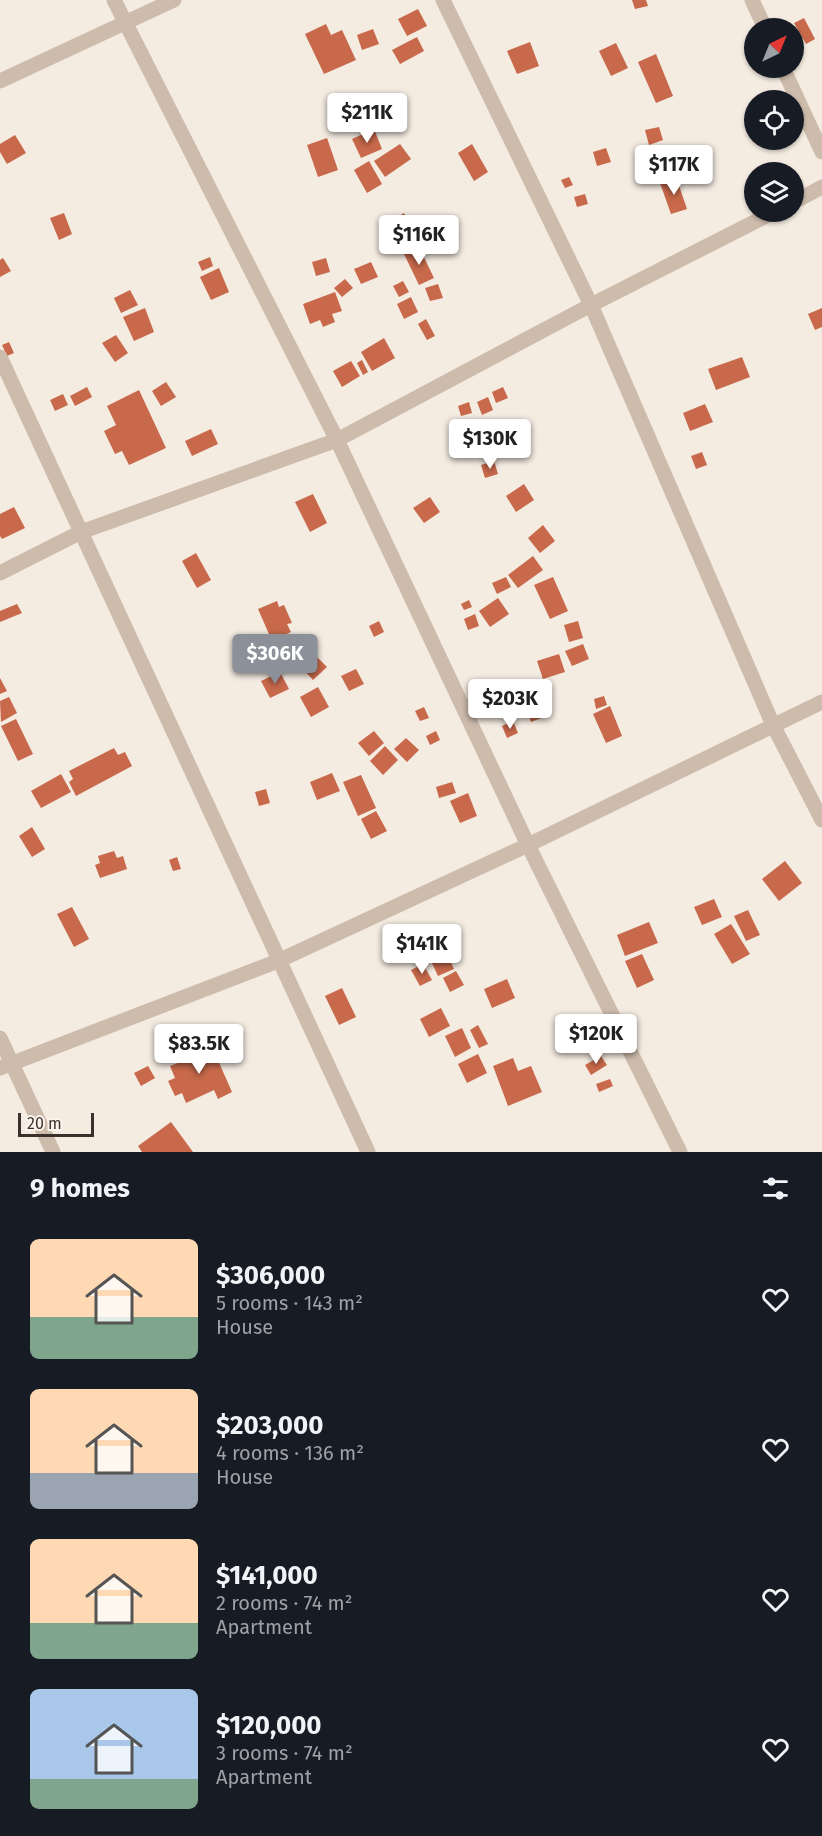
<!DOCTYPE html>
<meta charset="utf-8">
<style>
body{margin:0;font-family:"Fira Sans",sans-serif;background:#20242c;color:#f1f3f6;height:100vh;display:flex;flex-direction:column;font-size:22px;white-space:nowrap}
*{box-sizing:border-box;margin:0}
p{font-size:20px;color:#9ea1a6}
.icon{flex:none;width:33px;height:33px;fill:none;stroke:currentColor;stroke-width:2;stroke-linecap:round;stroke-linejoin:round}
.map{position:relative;height:1152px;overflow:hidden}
.panel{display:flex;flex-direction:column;background:#171b24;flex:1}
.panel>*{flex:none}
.needle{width:39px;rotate:43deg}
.controls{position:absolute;left:744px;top:18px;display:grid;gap:12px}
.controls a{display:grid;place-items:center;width:60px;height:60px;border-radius:50%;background:#171b24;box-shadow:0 2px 4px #0004;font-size:30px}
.scale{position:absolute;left:18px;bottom:15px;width:76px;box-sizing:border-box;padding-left:6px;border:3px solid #3b302b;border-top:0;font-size:16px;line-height:21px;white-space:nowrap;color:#3b302b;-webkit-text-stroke:4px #fbf5ee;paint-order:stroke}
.price{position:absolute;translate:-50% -51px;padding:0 14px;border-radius:6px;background:#fff;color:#222;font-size:20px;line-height:39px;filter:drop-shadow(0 2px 3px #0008)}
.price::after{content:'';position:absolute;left:50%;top:36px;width:18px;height:14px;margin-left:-9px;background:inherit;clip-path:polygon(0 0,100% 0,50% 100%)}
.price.selected{background:#8c9099;color:#fff}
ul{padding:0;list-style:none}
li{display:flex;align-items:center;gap:18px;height:150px;padding:0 30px}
li span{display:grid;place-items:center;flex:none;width:168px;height:120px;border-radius:9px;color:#555}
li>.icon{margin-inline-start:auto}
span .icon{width:72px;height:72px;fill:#fffc;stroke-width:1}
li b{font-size:26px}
h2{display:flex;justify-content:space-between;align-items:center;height:72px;padding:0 30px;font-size:26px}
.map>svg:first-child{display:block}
.building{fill:#c8694b}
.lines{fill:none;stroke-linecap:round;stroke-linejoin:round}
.street{stroke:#cdbbac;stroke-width:15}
</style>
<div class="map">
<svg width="822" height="1152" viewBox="0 0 822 1152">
<rect width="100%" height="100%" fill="#f4ebe1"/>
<g class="building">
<path d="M632,0h14l2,6 -13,3z"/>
<path d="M418,9l9,17 -20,10 -9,-17z"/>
<path d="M804,18l11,21 -9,5 -12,-21z"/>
<path d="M326,24l5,11 11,-5 14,30 -32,14 -19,-40z"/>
<path d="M373,29l6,15 -17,6 -5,-15z"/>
<path d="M417,37l7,14 -24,13 -8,-14z"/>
<path d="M530,42l9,24 -22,8 -10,-23z"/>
<path d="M616,43l12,25 -17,8 -12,-25z"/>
<path d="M656,54l17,42 -17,7 -18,-41z"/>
<path d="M387,94l5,12 -16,7 -6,-12z"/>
<path d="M659,127l4,13 -14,5 -4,-15z"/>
<path d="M374,129l8,20 -21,9 -9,-19z"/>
<path d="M15,135l11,18 -19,11 -7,-12v-8z"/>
<path d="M327,138l11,32 -20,7 -11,-32z"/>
<path d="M400,144l11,15 -26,18 -11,-16z"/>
<path d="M472,144l16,28 -14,9 -16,-28z"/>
<path d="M606,148l5,14 -14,4 -4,-14z"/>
<path d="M369,161l13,23 -15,9 -13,-23z"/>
<path d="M569,177l4,8 -8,3 -4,-8z"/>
<path d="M676,177l11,32 -16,5 -11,-31z"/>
<path d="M585,194l3,10 -11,3 -3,-10z"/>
<path d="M64,213l8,21 -13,6 -9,-22z"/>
<path d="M404,213l12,20 -16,9 -12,-20z"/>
<path d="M419,247l15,31 -15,7 -15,-31z"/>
<path d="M210,257l3,9 -11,5 -4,-9z"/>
<path d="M3,258l8,13 -11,6v-17z"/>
<path d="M326,258l4,14 -14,4 -4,-14z"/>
<path d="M371,262l7,15 -17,7 -7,-15z"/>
<path d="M219,268l10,24 -18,8 -11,-23z"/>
<path d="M345,279l8,9 -11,9 -8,-9z"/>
<path d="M403,281l6,11 -10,5 -6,-11z"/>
<path d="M438,284l5,14 -13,3 -5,-13z"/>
<path d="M130,290l8,15 -17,8 -7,-15z"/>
<path d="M335,292l7,19 -10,3 3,8 -12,5 -3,-7 -10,4 -7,-20z"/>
<path d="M411,297l7,15 -14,7 -7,-15z"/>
<path d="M145,308l9,24 -20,9 -11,-24z"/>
<path d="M822,308v19l-7,3 -7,-16z"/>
<path d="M426,319l9,17 -8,4 -9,-16z"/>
<path d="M116,335l12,18 -13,9 -13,-19z"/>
<path d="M384,338l11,20 -23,13 -11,-19z"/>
<path d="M9,342l5,11 -7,3 -5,-11z"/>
<path d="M742,357l8,20 -34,13 -8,-21z"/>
<path d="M362,360l6,12 -5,3 -6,-12z"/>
<path d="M351,361l9,15 -18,11 -9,-16z"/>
<path d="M166,382l10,15 -15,9 -9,-15z"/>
<path d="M87,387l5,10 -17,9 -5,-10z"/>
<path d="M503,387l5,11 -12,5 -4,-11z"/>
<path d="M139,390l27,58 -37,17 -7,-14 -7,3 -11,-23 12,-6 -9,-19z"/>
<path d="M63,394l5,11 -13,6 -5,-11z"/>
<path d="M488,397l5,13 -11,5 -5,-13z"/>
<path d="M469,402l3,11 -11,3 -3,-10z"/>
<path d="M705,404l8,18 -23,9 -7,-18z"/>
<path d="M483,425l10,19 -18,9 -9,-19z"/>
<path d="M211,429l7,15 -26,12 -7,-15z"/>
<path d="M506,429l11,13 -13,11 -11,-13z"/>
<path d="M702,452l5,13 -11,4 -5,-13z"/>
<path d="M494,461l4,13 -13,4 -4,-13z"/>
<path d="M524,484l10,16 -18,12 -10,-16z"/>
<path d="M313,494l14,29 -17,9 -15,-30z"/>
<path d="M430,497l10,15 -16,11 -11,-15z"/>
<path d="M14,507l11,21 -23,11 -2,-3v-22z"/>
<path d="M543,525l12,16 -15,12 -12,-15z"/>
<path d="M196,553l15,27 -14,8 -15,-27z"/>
<path d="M533,556l10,14 -25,18 -10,-13z"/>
<path d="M506,577l5,10 -14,7 -5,-11z"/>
<path d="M553,577l15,34 -18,8 -16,-34z"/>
<path d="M498,598l11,16 -19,13 -11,-16z"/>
<path d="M469,600l3,7 -8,3 -3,-6z"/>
<path d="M277,601l2,6 5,-2 8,18 -5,1 4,8 -19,9 -14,-32z"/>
<path d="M17,604l5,9 -22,9v-11z"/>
<path d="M475,614l4,12 -11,4 -4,-11z"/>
<path d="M379,621l5,11 -10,5 -5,-11z"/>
<path d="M578,621l5,17 -14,4 -5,-17z"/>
<path d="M583,644l6,15 -17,7 -7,-15z"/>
<path d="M559,654l6,18 -22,7 -6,-18z"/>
<path d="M316,656l11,11 -14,13 -10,-11z"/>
<path d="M356,669l8,15 -15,7 -8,-15z"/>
<path d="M280,672l9,17 -19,9 -9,-17z"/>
<path d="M0,678l7,13 -7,3z"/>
<path d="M318,687l11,20 -18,10 -11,-20z"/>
<path d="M604,696l3,9 -11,4 -2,-10z"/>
<path d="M9,697l8,16 -16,9 -1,-21z"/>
<path d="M517,698l4,10 -20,8 -4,-10z"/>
<path d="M547,701l5,13 -21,8 -5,-13z"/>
<path d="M610,706l12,30 -16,7 -13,-29z"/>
<path d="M424,707l5,11 -9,3 -5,-10z"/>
<path d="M16,719l17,35 -15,7 -17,-35z"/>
<path d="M513,721l5,12 -11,5 -5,-12z"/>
<path d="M374,731l10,12 -15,13 -11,-13z"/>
<path d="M436,731l4,9 -10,5 -4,-9z"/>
<path d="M406,738l13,12 -12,12 -13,-13z"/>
<path d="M385,746l13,14 -15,15 -13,-14z"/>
<path d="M114,748l4,7 7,-3 7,14 -56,30 -7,-14 4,-3 -4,-8z"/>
<path d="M332,773l8,18 -23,9 -7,-18z"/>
<path d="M61,774l10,18 -30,16 -10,-17z"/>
<path d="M361,775l15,33 -18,8 -15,-34z"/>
<path d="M452,782l4,11 -17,5 -3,-11z"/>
<path d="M266,789l4,14 -11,3 -4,-14z"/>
<path d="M468,793l9,23 -17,7 -10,-22z"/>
<path d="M376,811l11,20 -16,8 -10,-20z"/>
<path d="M32,827l13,22 -13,8 -13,-21z"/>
<path d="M114,851l3,7 6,-2 4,13 -27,9 -5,-13 5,-2 -2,-7z"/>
<path d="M177,857l4,12 -8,2 -4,-11z"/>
<path d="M785,861l17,22 -23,18 -17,-22z"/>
<path d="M714,899l8,18 -20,8 -8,-18z"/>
<path d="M72,907l17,32 -15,8 -17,-33z"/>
<path d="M748,910l12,25 -14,6 -12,-25z"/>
<path d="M649,922l9,21 -33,13 -8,-21z"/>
<path d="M731,924l19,30 -18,10 -18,-30z"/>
<path d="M447,954l7,15 -16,7 -7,-15z"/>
<path d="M642,954l12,26 -17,8 -12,-27z"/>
<path d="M423,964l9,16 -12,6 -9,-16z"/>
<path d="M456,971l8,14 -14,7 -7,-14z"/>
<path d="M507,979l8,19 -23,10 -8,-19z"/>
<path d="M342,988l14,29 -17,8 -14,-29z"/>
<path d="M441,1008l9,18 -21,11 -9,-18z"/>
<path d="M478,1025l10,19 -9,4 -9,-18z"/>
<path d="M462,1028l9,20 -16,9 -10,-21z"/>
<path d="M203,1043l4,9 6,-3 19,43 -14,7 -4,-9 -28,13 -4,-10 -7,3 -7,-15 7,-3 -5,-12 16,-6 -4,-8z"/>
<path d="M478,1054l9,19 -20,10 -9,-19z"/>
<path d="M601,1056l6,9 -16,10 -6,-10z"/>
<path d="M513,1058l5,13 13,-5 11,26 -34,14 -15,-40z"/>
<path d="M148,1066l7,12 -14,8 -7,-13z"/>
<path d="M610,1079l3,7 -14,6 -3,-8z"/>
<path d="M171,1122l22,30h-51l-4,-6z"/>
</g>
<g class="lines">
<g class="street">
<path d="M114,0l223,440 191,405 152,307"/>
<path d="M443,0l148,305 182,420 49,95"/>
<path d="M752,0l13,28"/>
<path d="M783,68l39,84"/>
<path d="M0,81l174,-81"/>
<path d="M794,202l28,-15"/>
<path d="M0,357l368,795"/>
<path d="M0,573l81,-41 256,-92 254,-135 183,-93"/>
<path d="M0,1038l53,114"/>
<path d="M0,1068l278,-107 250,-116 294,-143"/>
</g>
</g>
</svg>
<div class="controls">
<a><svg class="needle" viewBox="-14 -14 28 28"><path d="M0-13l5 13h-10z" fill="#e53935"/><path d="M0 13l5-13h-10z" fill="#9ea1a6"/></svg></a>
<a><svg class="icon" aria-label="locate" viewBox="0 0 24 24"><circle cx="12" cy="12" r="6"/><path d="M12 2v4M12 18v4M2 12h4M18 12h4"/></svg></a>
<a><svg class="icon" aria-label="layers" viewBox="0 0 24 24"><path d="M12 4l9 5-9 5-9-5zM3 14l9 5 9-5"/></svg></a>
</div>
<div class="scale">20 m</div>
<b class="price" style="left:367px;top:144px">$211K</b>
<b class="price" style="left:674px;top:196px">$117K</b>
<b class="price" style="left:419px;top:266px">$116K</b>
<b class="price" style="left:490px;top:470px">$130K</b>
<b class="price selected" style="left:275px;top:685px">$306K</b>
<b class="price" style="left:510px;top:730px">$203K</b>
<b class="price" style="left:422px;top:975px">$141K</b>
<b class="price" style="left:596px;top:1065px">$120K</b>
<b class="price" style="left:199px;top:1075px">$83.5K</b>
</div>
<section class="panel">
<h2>9 homes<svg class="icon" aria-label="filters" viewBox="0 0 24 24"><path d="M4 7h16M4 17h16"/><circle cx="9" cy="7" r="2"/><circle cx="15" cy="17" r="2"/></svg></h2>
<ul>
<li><span style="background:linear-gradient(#ffd9b3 65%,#7fa58c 0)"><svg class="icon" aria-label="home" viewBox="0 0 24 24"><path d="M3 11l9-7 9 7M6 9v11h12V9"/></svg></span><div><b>$306,000</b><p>5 rooms · 143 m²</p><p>House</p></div><svg class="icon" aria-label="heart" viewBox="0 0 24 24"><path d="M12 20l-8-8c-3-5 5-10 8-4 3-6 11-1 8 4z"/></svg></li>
<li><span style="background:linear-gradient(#ffd9b3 70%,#9aa5b1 0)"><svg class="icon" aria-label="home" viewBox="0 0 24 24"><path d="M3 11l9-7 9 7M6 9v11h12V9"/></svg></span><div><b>$203,000</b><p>4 rooms · 136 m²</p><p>House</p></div><svg class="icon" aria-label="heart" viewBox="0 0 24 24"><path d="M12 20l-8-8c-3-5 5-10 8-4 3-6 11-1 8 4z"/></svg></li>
<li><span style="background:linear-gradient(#ffd9b3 70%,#7fa58c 0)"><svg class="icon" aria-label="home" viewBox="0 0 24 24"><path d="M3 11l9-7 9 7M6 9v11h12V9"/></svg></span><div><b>$141,000</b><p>2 rooms · 74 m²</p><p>Apartment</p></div><svg class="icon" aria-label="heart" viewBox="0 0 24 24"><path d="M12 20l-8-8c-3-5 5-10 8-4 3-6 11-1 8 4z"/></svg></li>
<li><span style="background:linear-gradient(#a9c7e8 75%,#7fa58c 0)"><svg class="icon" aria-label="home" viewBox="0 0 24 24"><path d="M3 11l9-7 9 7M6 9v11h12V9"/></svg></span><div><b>$120,000</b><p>3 rooms · 74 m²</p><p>Apartment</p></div><svg class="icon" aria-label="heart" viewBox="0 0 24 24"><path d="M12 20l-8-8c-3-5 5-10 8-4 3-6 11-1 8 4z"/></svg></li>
</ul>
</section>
